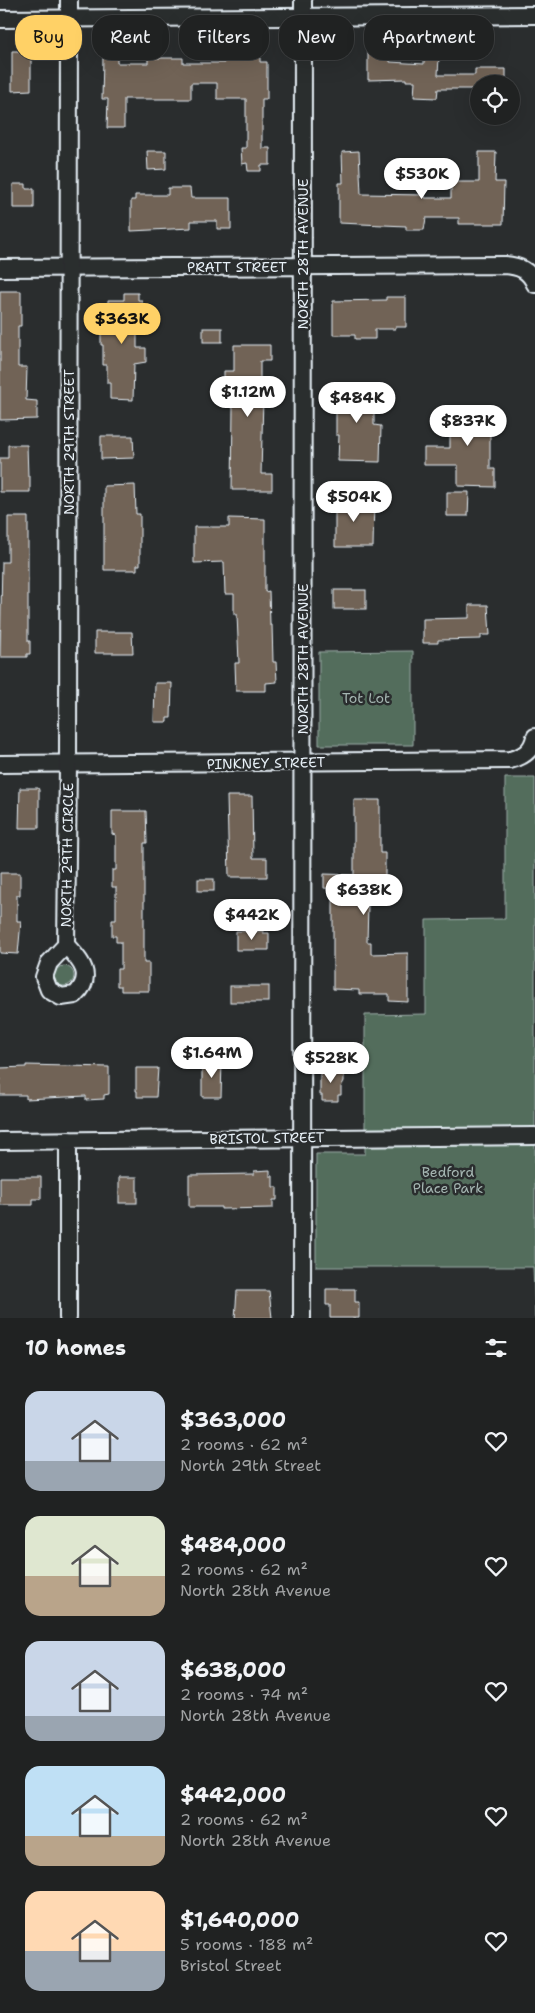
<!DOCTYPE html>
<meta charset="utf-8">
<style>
body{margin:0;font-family:"Shantell Sans",sans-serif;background:#2d2f2f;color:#f1f3f6;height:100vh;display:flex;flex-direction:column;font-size:19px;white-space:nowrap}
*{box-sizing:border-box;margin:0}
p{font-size:16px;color:#a2a4a5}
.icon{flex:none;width:28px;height:28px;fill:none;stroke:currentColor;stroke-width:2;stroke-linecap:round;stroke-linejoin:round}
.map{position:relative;height:1318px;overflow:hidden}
.sheet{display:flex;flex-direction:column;background:#202222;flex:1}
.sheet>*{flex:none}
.banner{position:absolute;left:15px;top:15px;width:505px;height:45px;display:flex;gap:10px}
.controls{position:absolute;left:470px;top:75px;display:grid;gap:10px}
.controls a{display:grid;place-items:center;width:50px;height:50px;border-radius:50%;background:#202222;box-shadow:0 5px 20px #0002,0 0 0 1px #3d3f40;font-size:25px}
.price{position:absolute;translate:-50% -42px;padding:0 11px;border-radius:18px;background:#fff;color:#222;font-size:16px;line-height:32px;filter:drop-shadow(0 1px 2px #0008)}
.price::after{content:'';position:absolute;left:50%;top:30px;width:15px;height:11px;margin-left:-8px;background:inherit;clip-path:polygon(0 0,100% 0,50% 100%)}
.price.selected{background:#ffd166;color:#111}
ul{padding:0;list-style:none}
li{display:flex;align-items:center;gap:15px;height:125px;padding:0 25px}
li span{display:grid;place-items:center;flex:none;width:140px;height:100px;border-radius:15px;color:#555}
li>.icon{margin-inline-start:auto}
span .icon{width:60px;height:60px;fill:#fffc;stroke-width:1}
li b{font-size:21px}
h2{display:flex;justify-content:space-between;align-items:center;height:60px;padding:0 25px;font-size:21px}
.tag{padding:0 18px;border-radius:20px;background:#202222;box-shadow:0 5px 20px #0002,0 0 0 1px #3d3f40;font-size:18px;line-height:45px}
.tag.selected{background:#ffd166;color:#111}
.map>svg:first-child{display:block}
.green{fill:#536d5c;stroke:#9eafaa}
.building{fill:#716357;stroke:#e8f1f8}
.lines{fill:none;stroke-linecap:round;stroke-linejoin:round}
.minor-casing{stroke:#e8f1f8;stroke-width:20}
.minor{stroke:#2a2d2e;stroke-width:16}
.labels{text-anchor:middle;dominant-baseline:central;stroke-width:5;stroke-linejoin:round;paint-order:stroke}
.street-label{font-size:14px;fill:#e8f1f8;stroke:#2a2d2e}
.park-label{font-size:14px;fill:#a5b6b2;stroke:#2a2d2e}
</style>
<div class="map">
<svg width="535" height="1318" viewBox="0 0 535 1318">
<rect width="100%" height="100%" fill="#2a2d2e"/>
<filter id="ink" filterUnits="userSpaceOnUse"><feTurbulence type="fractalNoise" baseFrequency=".02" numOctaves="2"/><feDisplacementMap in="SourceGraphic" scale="10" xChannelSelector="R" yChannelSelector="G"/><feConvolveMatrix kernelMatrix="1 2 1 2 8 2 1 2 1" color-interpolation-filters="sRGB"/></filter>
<g filter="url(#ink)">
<g class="green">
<path d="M413,651v94h-94v-93z"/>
<path d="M505,778h30v540l-2,-51h-217v-113h49v-139l61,-1v-94l79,-1z"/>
<circle cx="64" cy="976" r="10"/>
</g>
<g class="building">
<path d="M376,45h14v17l34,2v-8l15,1 -1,18h37v-6h31v15h-27v5h-41l-1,9 -23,-1 1,-16h-9v-2l-38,1v-28h9z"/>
<path d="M12,51h19v39l-19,1z"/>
<path d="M260,57v5h7v37h-5v49h8v17h-9v6h-13l-1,-8 -5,1 -1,-16h5v-49h-29v-16h-26v16h-67v29h-17l1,-29h-6l1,-41h14v5h31v-5h35v5h41v-5z"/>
<path d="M147,151h19v18l-18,1z"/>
<path d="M359,151l2,43 64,1v3h26v-16h28v-30h17l-1,30h9l-1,42h-44v-6h-33l-2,12h-18v-4l-67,-3v-40h4l-1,-31z"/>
<path d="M13,184h13v5h8v19h-21z"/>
<path d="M168,188h22l1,10h40v31h-14v-8h-26v7l-60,3v-31h4v-5h33z"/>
<path d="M0,291h21v35h-3v41h9l-1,33 11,1v18l-37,1z"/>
<path d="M124,293h14v7h4v21h-5v27h9v14l-12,2 -1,36 -23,-1v-16h-3v-18h-4v-20h-2v-17h7v-28h16z"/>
<path d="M386,297h20v30h-11v2h-20v10h-20v-4h-22v-34l53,-1z"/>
<rect x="203" y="328" width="19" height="14"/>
<path d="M234,345h36v16h-10v37h3l-2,76h11v16h-40l1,-82h-1v-20h-8v-17h10z"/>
<path d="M336,385l38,1v39l7,1 -1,36 -42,-1 1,-26h-3z"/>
<path d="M461,407h36v16h-7v46h5v18l-37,-1v-21h-34v-17h26v-27h6v-10h5z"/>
<path d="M101,436h32l1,22 -33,1z"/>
<path d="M8,445h19l1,32h2v15h-30v-34h8z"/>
<path d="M135,485l1,29h4v51h-3v5h-33v-84z"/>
<path d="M447,492h22l-1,24h-21z"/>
<path d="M341,498h33l-1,49h-38v-47h6z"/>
<path d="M8,517h20v124h2v13h-3v3h-27l2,-95h6z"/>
<path d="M229,518l36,1v73l4,-1 1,34h2l1,37h3l1,20 -11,1v8h-30l-1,-28h4l-2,-49h-3v-20h-9l-1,-32 -30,1v-36h35z"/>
<rect x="334" y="590" width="32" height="19"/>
<path d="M469,605h19l2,30h-9v4l-43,1v3h-15v-24l46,-1z"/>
<path d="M95,632h37l1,21h-38z"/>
<path d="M155,683h17l-1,35h-4v4h-13z"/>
<path d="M20,788h18l1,2v38h-20z"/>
<path d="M227,796h25l1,62h14v19h-38z"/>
<path d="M354,800h26v53h5v34h-7v16l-10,2 -1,37h4v12l37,-1v49l-19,-1v-7h-30v-4l-26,-1v-100l-9,-1v-14l30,1z"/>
<path d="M112,811h34l1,32h-3v120h5v28h-28v-5h-4v-17h4v-27h-5v-6h-4v-16h4v-33h-4v-17h4v-35l-4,-1z"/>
<path d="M0,873h20v22h-3v26h4l-3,33 -18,-1z"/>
<rect x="198" y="879" width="16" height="12"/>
<path d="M236,931h27v2h6v17h-33z"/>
<rect x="230" y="986" width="39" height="16"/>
<path d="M202,1061h20l-1,36h-19z"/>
<path d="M26,1065l83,2v27l-5,1v4l-18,1v-4l-60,3v-4h-26v-27l26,-1z"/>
<path d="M136,1068h22l-2,29h-19v-6h-1z"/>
<path d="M320,1070h24v11l-3,6v8h-3v6h-16v-6h-2z"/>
<path d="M270,1170v6h3v11h4v13h-4v8l-52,1v-2h-32v-32l65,-1v-3z"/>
<path d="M0,1177h41v22h-8v6h-33z"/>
<rect x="119" y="1177" width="18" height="26"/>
<path d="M326,1289h29v13h4v16h-29v-13h-4z"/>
<path d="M237,1291h32l3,27h-37z"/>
</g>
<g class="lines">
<g class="minor-casing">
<g id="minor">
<path d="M0,19l535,-4"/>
<path d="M0,268l505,-3c14,1 24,5 30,19"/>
<path d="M0,764l510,-4c13,-3 22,-9 25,-23"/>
<path d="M66,945l-17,18 -5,14 5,13 12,7 14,-2c20,-19 6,-34 -9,-50l2,-180 1,-765"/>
<path d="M68,1140v178"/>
<path d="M0,1141l535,-5"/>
<path d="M302,1318l1,-1318"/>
</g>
</g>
<use href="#minor" class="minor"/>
</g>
</g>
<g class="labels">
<g class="street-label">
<text transform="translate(303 254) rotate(-90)">NORTH 28TH AVENUE</text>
<text x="237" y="267">PRATT STREET</text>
<text transform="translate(69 442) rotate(-90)">NORTH 29TH STREET</text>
<text transform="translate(303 659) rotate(-90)">NORTH 28TH AVENUE</text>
<text transform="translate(266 763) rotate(-1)">PINKNEY STREET</text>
<text transform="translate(67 855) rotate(-89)">NORTH 29TH CIRCLE</text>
<text transform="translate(267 1138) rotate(-1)">BRISTOL STREET</text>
</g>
<g class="park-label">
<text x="366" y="698">Tot Lot</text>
<text x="448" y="1172">Bedford<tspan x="448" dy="16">Place Park</tspan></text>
</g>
</g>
</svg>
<div class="controls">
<a><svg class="icon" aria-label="locate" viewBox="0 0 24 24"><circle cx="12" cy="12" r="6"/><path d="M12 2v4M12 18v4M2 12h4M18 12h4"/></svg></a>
</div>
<b class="price" style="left:422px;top:200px">$530K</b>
<b class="price selected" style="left:122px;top:345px">$363K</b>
<b class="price" style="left:248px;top:418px">$1.12M</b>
<b class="price" style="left:357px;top:424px">$484K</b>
<b class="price" style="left:468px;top:447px">$837K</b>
<b class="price" style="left:354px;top:523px">$504K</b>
<b class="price" style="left:364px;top:916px">$638K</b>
<b class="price" style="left:252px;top:941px">$442K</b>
<b class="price" style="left:212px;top:1079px">$1.64M</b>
<b class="price" style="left:331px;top:1084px">$528K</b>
<div class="banner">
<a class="tag selected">Buy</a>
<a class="tag">Rent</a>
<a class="tag">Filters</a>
<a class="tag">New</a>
<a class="tag">Apartment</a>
</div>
</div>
<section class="sheet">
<h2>10 homes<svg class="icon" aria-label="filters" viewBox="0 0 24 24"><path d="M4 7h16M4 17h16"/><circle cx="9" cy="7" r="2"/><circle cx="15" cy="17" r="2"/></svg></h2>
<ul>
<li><span style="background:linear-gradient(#c9d6e8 70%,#9aa5b1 0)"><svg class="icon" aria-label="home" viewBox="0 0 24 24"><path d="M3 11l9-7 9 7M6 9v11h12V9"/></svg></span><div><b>$363,000</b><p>2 rooms · 62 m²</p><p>North 29th Street</p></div><svg class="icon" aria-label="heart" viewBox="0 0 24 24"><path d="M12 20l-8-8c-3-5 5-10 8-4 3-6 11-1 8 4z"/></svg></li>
<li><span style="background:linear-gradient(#dfe7d0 60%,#b9a48a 0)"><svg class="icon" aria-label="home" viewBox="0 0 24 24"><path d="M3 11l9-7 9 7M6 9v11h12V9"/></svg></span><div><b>$484,000</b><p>2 rooms · 62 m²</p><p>North 28th Avenue</p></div><svg class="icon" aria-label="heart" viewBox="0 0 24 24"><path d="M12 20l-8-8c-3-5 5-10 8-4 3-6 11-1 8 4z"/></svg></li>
<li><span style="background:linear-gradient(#c9d6e8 75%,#9aa5b1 0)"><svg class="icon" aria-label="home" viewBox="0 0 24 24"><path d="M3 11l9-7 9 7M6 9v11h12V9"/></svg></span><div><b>$638,000</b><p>2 rooms · 74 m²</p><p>North 28th Avenue</p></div><svg class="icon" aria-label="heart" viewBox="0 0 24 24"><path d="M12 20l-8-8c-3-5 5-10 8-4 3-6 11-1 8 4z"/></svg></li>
<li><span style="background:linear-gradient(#bfe0f5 70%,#b9a48a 0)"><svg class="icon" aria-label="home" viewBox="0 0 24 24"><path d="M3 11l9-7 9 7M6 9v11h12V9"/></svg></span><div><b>$442,000</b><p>2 rooms · 62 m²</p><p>North 28th Avenue</p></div><svg class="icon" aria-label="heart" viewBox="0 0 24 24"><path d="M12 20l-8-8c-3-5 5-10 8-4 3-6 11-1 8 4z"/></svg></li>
<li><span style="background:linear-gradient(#ffd9b3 60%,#9aa5b1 0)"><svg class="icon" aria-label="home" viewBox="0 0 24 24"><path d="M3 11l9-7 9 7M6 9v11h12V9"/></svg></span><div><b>$1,640,000</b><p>5 rooms · 188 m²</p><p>Bristol Street</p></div><svg class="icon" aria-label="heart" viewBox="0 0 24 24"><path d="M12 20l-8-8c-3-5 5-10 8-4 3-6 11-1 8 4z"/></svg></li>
</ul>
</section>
